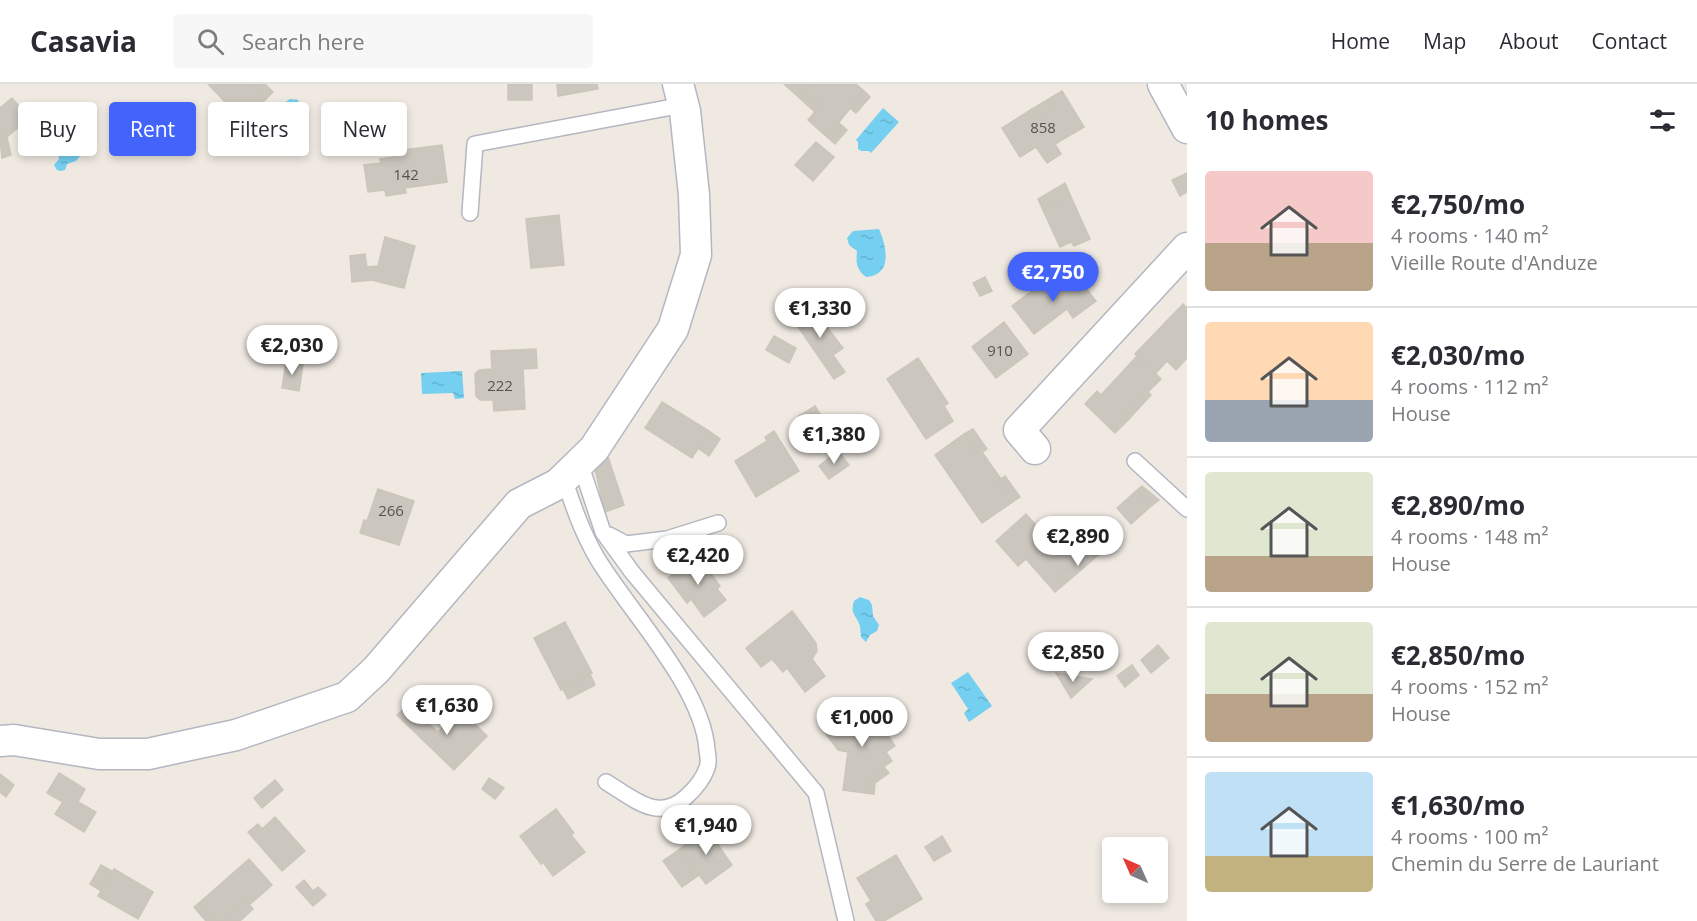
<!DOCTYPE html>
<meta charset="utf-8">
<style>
body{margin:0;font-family:"Open Sans",sans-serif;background:#f7f7f7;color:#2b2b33;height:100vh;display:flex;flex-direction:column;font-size:22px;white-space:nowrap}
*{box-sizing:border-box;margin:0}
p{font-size:20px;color:#7c7c81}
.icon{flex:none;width:33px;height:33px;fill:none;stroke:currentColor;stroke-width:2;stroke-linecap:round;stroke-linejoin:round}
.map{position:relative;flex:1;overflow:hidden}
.panel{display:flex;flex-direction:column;background:#fff;width:510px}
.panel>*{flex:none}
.banner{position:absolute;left:18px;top:18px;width:570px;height:54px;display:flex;gap:12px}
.needle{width:39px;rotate:315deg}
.fabs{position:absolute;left:1102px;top:753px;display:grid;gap:12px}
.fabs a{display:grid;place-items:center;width:66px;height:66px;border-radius:6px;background:#fff;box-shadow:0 3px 9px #0003;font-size:30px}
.price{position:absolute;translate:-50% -51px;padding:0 14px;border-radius:21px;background:#fff;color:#222;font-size:20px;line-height:39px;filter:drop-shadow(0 2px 3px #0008)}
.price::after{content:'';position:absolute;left:50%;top:36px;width:18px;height:14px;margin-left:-9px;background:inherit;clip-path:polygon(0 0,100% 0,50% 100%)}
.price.on{background:#4264fb;color:#fff}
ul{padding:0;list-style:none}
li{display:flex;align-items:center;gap:18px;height:150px;padding:0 18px}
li+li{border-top:2px solid #e1e1e2}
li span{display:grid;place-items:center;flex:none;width:168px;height:120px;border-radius:6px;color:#555}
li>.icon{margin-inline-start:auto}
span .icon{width:72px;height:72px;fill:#fffc;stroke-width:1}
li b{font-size:26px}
h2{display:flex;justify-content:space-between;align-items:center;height:72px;padding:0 18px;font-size:26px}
.chip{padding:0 21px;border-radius:6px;background:#fff;box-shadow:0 3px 9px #0003;font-size:21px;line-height:54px}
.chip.on{background:#4264fb;color:#fff}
header{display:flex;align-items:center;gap:36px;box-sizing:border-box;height:84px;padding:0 30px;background:#fff;border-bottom:2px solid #e1e1e2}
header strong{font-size:28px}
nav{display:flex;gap:33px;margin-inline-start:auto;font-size:21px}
.search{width:420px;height:54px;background:#f7f7f7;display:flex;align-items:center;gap:15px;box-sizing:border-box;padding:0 21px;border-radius:6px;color:#7c7c81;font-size:22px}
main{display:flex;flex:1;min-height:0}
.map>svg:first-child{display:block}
.water{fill:url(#water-ripples)}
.building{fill:#cbc7bf;stroke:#cbc5ba;stroke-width:1.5}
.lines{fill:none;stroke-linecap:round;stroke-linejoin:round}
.lane-casing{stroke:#b4b7c1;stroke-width:18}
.street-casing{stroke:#b4b7c1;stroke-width:33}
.lane{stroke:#fff;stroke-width:15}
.street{stroke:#fff;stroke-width:30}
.labels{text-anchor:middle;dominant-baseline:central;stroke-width:6;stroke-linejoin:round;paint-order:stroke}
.number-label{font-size:15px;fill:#555452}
</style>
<header>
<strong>Casavia</strong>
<div class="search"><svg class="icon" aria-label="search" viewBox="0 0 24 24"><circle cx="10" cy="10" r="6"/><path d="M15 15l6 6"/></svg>Search here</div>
<nav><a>Home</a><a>Map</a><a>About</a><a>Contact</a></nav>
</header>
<main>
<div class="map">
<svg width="1187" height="837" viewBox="0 0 1187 837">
<defs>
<pattern id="water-ripples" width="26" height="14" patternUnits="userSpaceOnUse" patternTransform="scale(1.5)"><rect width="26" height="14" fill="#75cff0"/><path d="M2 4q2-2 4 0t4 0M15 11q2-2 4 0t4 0" fill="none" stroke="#66b2ce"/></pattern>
</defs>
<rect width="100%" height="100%" fill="#efe9e1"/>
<g class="water">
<path d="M290,15l8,1 4,11 -8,1v4l-5,2 -1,5 -3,2 -18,-3 -6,-4 3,-5 8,-2z"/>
<path d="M883,24l16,14 -28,31 -2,-2h-8l-3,-2v-7l-2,-2z"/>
<path d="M68,35l8,3 4,7 -3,14 3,13 -4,5 -9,3 -2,6 -4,1 -4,-1 -3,-5 5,-6 -8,-37z"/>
<path d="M879,145c7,16 15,46 -13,48 -10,-8 -10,-14 -9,-26l-8,-6 -2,-7 6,-7z"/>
<path d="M462,287l2,27 -9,1 -2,-6 -31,1 -1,-21z"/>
<path d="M860,513l9,3 3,5 1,11 6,9 -2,6 -7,4 -4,7 -5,-5c0,-1 -1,-10 -1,-11 -4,-12 -10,-11 -6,-25z"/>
<path d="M968,588l24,34 -23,16 -5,-9 4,-4 -17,-26z"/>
</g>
<g class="building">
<path d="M208,0h43l14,16 -22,21z"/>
<path d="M251,0h14l8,8 -8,8z"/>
<rect x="508" y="0" width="24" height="16"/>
<path d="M557,0h40l1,5 -40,7z"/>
<path d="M784,0h24l2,1 -5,6 16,14 -6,7z"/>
<path d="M808,0h48l8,7 -37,46 -19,-17 13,-15 -16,-14 5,-6z"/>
<path d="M864,7l6,6 -14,16 -6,-5z"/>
<path d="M1062,7l22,36 -29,17 6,10 -14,9 -11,-16 -16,10 -18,-29 30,-19 6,9 14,-9 -5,-9z"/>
<path d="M12,14l17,20 -22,19 -7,2v-31z"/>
<path d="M1047,16l5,9 -14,9 -6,-9z"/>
<rect x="329" y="21" width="11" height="16"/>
<path d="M839,39l8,7 -12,14 -8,-7z"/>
<path d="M7,53l4,18 -9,3 -2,-19z"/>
<path d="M816,58l18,15 -21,24 -18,-16z"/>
<path d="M442,61l5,37 -42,6 1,5 -20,3 -1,-6 -17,2 -4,-27 17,-2 -1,-4 25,-4 -1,-5z"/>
<path d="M1187,89v19l-7,4 -8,-16z"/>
<path d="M1065,99l6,14 -28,13 -5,-11z"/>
<path d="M1071,113l19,42 -16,7 -3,-4 -11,5 -17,-37z"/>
<path d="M559,131l5,50 -33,3 -5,-49z"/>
<path d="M385,153l30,9 -11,42 -32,-8 -20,2 -2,-26 15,-2 2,13 11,-1z"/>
<path d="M1074,189l22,28 -23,17 -6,-9 -33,25 -22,-28 33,-25 7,8z"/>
<path d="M985,193l7,14 -12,5 -7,-13z"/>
<path d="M1183,220l4,4v50l-11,12 -9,-9 -12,13 -20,-20z"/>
<path d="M810,221l33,43 -10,7 12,17 -11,7 -42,-61z"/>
<path d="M1004,238l24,32 -32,24 -24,-31z"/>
<path d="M774,252l22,12 -7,15 -23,-13z"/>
<path d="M536,265l1,19 -14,1 2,40 -31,2 -1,-11h-13l-4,-4 -1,-22 4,-4 13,-1 -1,-18z"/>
<path d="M1137,272l24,23 -13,13 -3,-3 -24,25 7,6 -13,13 -30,-29 12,-13 4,4z"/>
<path d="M918,274l30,45 -4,3 9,15 -27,18 -39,-60z"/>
<path d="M286,278l17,3 -4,26 -17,-3z"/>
<path d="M1145,305l6,6 -23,25 -7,-6z"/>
<path d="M662,318l47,29 -17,27 -47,-30z"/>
<path d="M815,322l8,13 -15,10 -9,-13z"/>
<path d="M973,345l14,20 -9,6 -14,-21z"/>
<path d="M709,347l11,8 -11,17 -11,-8z"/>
<path d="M774,347l25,40 -43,26 -21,-36 32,-20 -2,-4z"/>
<path d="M964,350l14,21 4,-3 19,27 -4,3 14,21 -29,20 -47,-68z"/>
<path d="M604,361l20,60 -19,7 -10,-43z"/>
<path d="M838,367l11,14 -20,14 -10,-13z"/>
<path d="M1005,392l15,21 -9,6 -14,-21z"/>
<path d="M1142,402l17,14 -9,7 -14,-16z"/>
<path d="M378,405l36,12 -15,44 -39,-12 4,-13 3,1z"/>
<path d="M1136,407l14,16 -19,17 -14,-16z"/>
<path d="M1026,430l23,26 6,-6 7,9 8,-6 5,6 17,-15 16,19 -11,9 -11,-2 -25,21 6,7 -12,10 -29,-33 -8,7 -22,-25z"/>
<path d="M1061,444l9,9 -8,6 -7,-9z"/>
<path d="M1086,470l11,2 -30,26 -6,-7z"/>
<path d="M697,471l23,31 -3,3 9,11 -22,17 -13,-18 -4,4 -19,-25z"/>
<path d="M792,527l24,32 1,8 -5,8 13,17 -20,16 -18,-24 -4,4 -11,-13 -11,8 -15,-19z"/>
<path d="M565,538l27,51 -31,17 -27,-52z"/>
<path d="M1158,561l11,13 -18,15 -10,-13z"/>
<path d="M1132,581l7,10 -14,12 -8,-11z"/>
<path d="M1056,589l36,6 -21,19z"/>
<path d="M590,590l5,11 -27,14 -5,-10z"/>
<path d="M867,620l28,42 -9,6 6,9 -25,18 -2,14 -22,-3 5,-38 -10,-2 -12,-16z"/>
<path d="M449,622l19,19 4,-4 15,15 -33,34 -57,-55 8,-7 22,14 11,10 8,-8 -8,-7z"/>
<path d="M884,683l5,6 -14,10 -1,11 -9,-1 2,-14z"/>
<path d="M59,689l26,16 -7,13 18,10 -12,20 -29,-18 8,-12 -16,-9z"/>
<path d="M0,690l14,11 -8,12 -6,-5z"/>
<path d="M489,694l15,10 -9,11 -13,-10z"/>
<path d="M275,696l8,10 -21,18 -8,-10z"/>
<path d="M556,725l18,24 -3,2 14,17 -32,24 -10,-14 -2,2 -21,-28z"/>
<path d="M275,733l30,34 -23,20 -34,-39 10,-8 4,5z"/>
<path d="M709,743l10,13 -3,2 16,23 -26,19 -26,-35z"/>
<path d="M942,752l9,15 -17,10 -9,-14z"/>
<path d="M680,765l19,26 -17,12 -19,-26z"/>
<path d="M896,771l26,44 -38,22h-8l-10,-17 5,-3 -14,-23z"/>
<path d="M249,775l23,26 -23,20 -4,-5 -24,21h-6l-16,-18z"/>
<path d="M101,781l11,6 -11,20 -11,-7z"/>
<path d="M114,785l39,23 -15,27 -40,-23z"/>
<path d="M304,796l9,11 5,-4 8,8 -13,11 -17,-19z"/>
<path d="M245,816l8,9 -13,12h-19z"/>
<path d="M199,819l16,18h-9l-12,-14z"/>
</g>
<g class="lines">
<g class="lane-casing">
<g id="lane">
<path d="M470,129l5,-69 208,-39"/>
<path d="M1135,377l52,48"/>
<path d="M580,379l23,69 29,40 184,221 30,128"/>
<path d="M564,394c9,28 18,54 33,80 32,53 106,130 110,192 1,5 2,12 0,18 -4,11 -12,21 -21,29 -28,26 -53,1 -80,-15"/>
<path d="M609,451l17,9 41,-5 51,-16"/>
</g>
</g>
<g class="street-casing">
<g id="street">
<path d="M1163,0l24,44"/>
<path d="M1035,365l-16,-19 168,-182"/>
<path d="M0,657l14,-1 85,14h49l88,-19 111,-38 29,-27 143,-166 39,-20 36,-35 79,-120 23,-74 -2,-60 -9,-84 -7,-27"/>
</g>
</g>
<use href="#lane" class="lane"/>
<use href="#street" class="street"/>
</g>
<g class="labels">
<g class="number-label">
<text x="1043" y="43">858</text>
<text x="406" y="90">142</text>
<text x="1000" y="266">910</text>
<text x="500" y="301">222</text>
<text x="391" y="426">266</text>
</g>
</g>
</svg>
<div class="fabs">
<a><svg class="needle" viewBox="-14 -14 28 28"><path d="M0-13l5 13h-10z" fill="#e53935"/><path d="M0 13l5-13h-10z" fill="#7c7c81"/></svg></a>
</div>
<b class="price on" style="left:1053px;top:219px">€2,750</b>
<b class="price" style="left:820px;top:255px">€1,330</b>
<b class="price" style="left:292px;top:292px">€2,030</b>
<b class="price" style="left:834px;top:381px">€1,380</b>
<b class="price" style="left:1078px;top:483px">€2,890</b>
<b class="price" style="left:698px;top:502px">€2,420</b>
<b class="price" style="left:1073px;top:599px">€2,850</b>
<b class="price" style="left:447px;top:652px">€1,630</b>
<b class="price" style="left:862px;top:664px">€1,000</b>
<b class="price" style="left:706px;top:772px">€1,940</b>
<div class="banner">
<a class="chip">Buy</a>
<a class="chip on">Rent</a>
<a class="chip">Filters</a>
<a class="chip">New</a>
</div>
</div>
<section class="panel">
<h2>10 homes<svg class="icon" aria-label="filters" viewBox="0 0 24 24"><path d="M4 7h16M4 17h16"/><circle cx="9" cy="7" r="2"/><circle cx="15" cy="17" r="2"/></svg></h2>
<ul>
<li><span style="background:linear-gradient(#f6c9c9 60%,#b9a48a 0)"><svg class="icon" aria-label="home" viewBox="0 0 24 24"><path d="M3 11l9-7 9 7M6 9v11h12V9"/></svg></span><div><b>€2,750/mo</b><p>4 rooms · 140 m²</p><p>Vieille Route d'Anduze</p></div></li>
<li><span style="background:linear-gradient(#ffd9b3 65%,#9aa5b1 0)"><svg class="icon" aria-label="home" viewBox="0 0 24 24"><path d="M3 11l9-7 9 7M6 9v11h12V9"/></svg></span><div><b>€2,030/mo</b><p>4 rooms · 112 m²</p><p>House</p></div></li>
<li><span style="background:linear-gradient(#dfe7d0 70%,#b9a48a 0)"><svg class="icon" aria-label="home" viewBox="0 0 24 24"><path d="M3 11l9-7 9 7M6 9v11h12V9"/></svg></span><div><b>€2,890/mo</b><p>4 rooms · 148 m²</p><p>House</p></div></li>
<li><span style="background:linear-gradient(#dfe7d0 60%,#b9a48a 0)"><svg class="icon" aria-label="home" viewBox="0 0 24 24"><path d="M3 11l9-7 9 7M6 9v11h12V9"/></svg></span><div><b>€2,850/mo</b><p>4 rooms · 152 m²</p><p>House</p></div></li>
<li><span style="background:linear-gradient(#bfe0f5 70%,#c2b280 0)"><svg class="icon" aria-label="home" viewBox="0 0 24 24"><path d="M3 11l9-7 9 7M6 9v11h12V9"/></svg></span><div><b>€1,630/mo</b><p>4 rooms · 100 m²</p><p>Chemin du Serre de Lauriant</p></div></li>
</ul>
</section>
</main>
